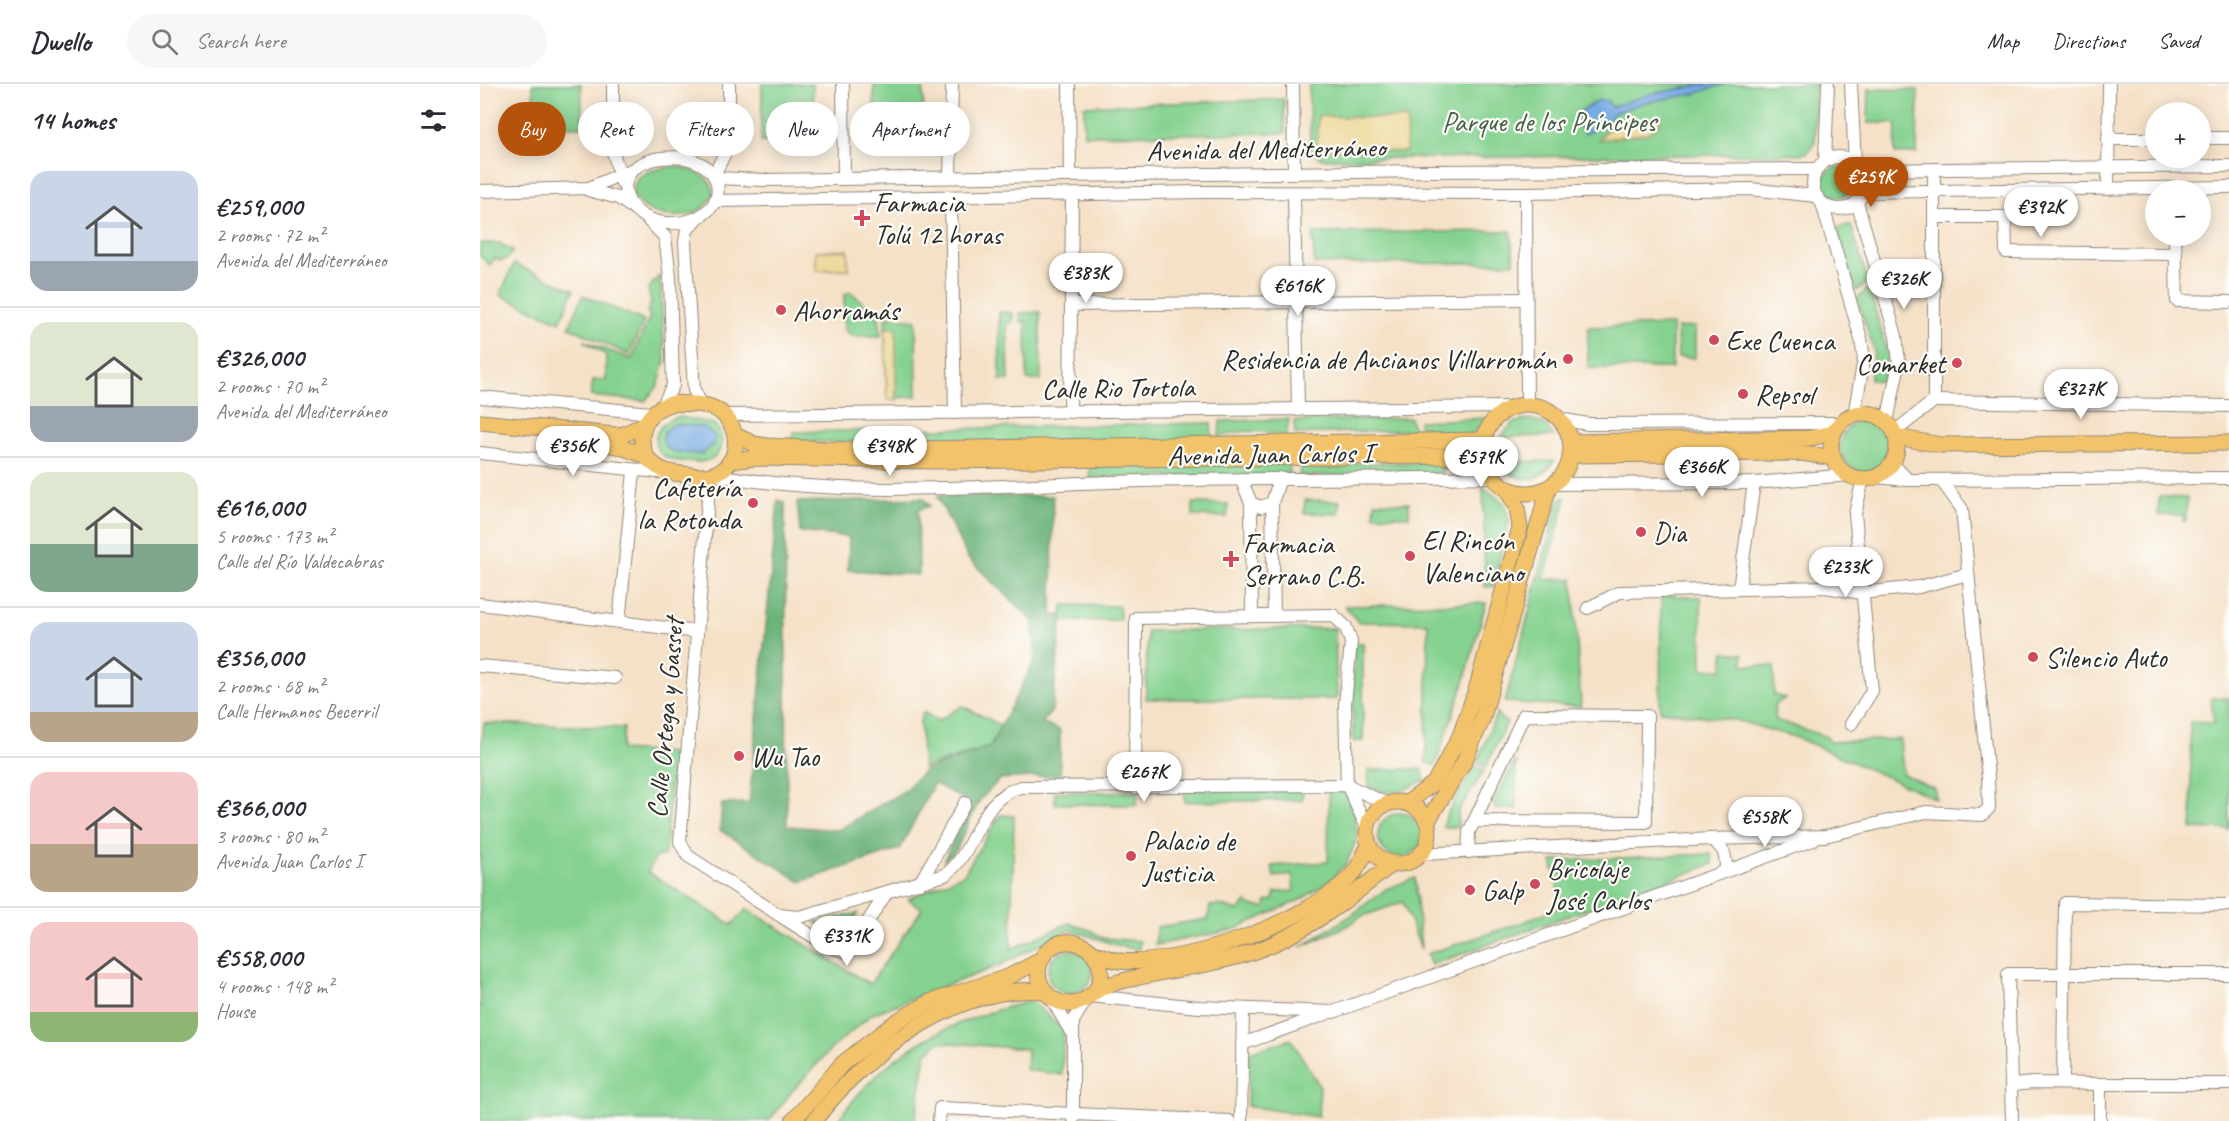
<!DOCTYPE html>
<meta charset="utf-8">
<style>
body{margin:0;font-family:Caveat,sans-serif;background:#f7f7f7;color:#2b2b33;height:100vh;display:flex;flex-direction:column;font-size:22px;white-space:nowrap}
*{box-sizing:border-box;margin:0}
p{font-size:20px;color:#7c7c81}
.icon{flex:none;width:33px;height:33px;fill:none;stroke:currentColor;stroke-width:2;stroke-linecap:round;stroke-linejoin:round}
.map{position:relative;flex:1;overflow:hidden}
.sheet{display:flex;flex-direction:column;background:#fff;width:480px}
.sheet>*{flex:none}
.top-card{position:absolute;left:18px;top:18px;width:570px;height:54px;display:flex;gap:12px}
.controls{position:absolute;left:1665px;top:18px;display:grid;gap:12px}
.controls a{display:grid;place-items:center;width:66px;height:66px;border-radius:50%;background:#fff;box-shadow:0 3px 15px #0003;font-size:30px}
.price{position:absolute;translate:-50% -51px;padding:0 14px;border-radius:21px;background:#fff;color:#222;font-size:20px;line-height:39px;filter:drop-shadow(0 2px 3px #0008)}
.price::after{content:'';position:absolute;left:50%;top:36px;width:18px;height:14px;margin-left:-9px;background:inherit;clip-path:polygon(0 0,100% 0,50% 100%)}
.price.selected{background:#b45309;color:#fff}
ul{padding:0;list-style:none}
li{display:flex;align-items:center;gap:18px;height:150px;padding:0 30px}
li+li{border-top:2px solid #e1e1e2}
li span{display:grid;place-items:center;flex:none;width:168px;height:120px;border-radius:18px;color:#555}
li>.icon{margin-inline-start:auto}
span .icon{width:72px;height:72px;fill:#fffc;stroke-width:1}
li b{font-size:26px}
h2{display:flex;justify-content:space-between;align-items:center;height:72px;padding:0 30px;font-size:26px}
.pill{padding:0 21px;border-radius:27px;background:#fff;box-shadow:0 3px 15px #0003;font-size:21px;line-height:54px}
.pill.selected{background:#b45309;color:#fff}
header{display:flex;align-items:center;gap:36px;box-sizing:border-box;height:84px;padding:0 30px;background:#fff;border-bottom:2px solid #e1e1e2}
header strong{font-size:28px}
nav{display:flex;gap:33px;margin-inline-start:auto;font-size:21px}
.search{width:420px;height:54px;background:#f7f7f7;display:flex;align-items:center;gap:15px;box-sizing:border-box;padding:0 21px;border-radius:33px;color:#7c7c81;font-size:22px}
main{display:flex;flex:1;min-height:0}
.map>svg:first-child{display:block}
.green{fill:#85d290;stroke:#587e5e;stroke-width:1.5}
.forest{fill:#6cb47a;stroke:#4c7052;stroke-width:1.5}
.sand{fill:#eeda9e;stroke:#8c8264;stroke-width:1.5}
.water{fill:#78ace5;stroke:#526c88;stroke-width:1.5}
.lines{fill:none;stroke-linecap:round;stroke-linejoin:round}
.minor-casing{stroke:#908679;stroke-width:14}
.major-casing{stroke:#908679;stroke-width:17}
.minor{stroke:#fff;stroke-width:12}
.major{stroke:#f2c36a;stroke-width:15}
.poi-dot{fill:#d1495b;stroke:#fdfcf7;stroke-width:2}
.labels{text-anchor:middle;dominant-baseline:central;stroke-width:4.5;stroke-linejoin:round;paint-order:stroke}
.park-label{font-size:28px;fill:#465d49;stroke:#fdfcf7}
.street-label{font-size:28px;fill:#2b2b2b;stroke:#fdfcf7}
.poi-label{font-size:28px;fill:#2b2b2b;stroke:#fdfcf7;text-anchor:start}
</style>
<header>
<strong>Dwello</strong>
<div class="search"><svg class="icon" aria-label="search" viewBox="0 0 24 24"><circle cx="10" cy="10" r="6"/><path d="M15 15l6 6"/></svg>Search here</div>
<nav><a>Map</a><a>Directions</a><a>Saved</a></nav>
</header>
<main>
<section class="sheet">
<h2>14 homes<svg class="icon" aria-label="filters" viewBox="0 0 24 24"><path d="M4 7h16M4 17h16"/><circle cx="9" cy="7" r="2"/><circle cx="15" cy="17" r="2"/></svg></h2>
<ul>
<li><span style="background:linear-gradient(#c9d6e8 75%,#9aa5b1 0)"><svg class="icon" aria-label="home" viewBox="0 0 24 24"><path d="M3 11l9-7 9 7M6 9v11h12V9"/></svg></span><div><b>€259,000</b><p>2 rooms · 72 m²</p><p>Avenida del Mediterráneo</p></div></li>
<li><span style="background:linear-gradient(#dfe7d0 70%,#9aa5b1 0)"><svg class="icon" aria-label="home" viewBox="0 0 24 24"><path d="M3 11l9-7 9 7M6 9v11h12V9"/></svg></span><div><b>€326,000</b><p>2 rooms · 70 m²</p><p>Avenida del Mediterráneo</p></div></li>
<li><span style="background:linear-gradient(#dfe7d0 60%,#7fa58c 0)"><svg class="icon" aria-label="home" viewBox="0 0 24 24"><path d="M3 11l9-7 9 7M6 9v11h12V9"/></svg></span><div><b>€616,000</b><p>5 rooms · 173 m²</p><p>Calle del Río Valdecabras</p></div></li>
<li><span style="background:linear-gradient(#c9d6e8 75%,#b9a48a 0)"><svg class="icon" aria-label="home" viewBox="0 0 24 24"><path d="M3 11l9-7 9 7M6 9v11h12V9"/></svg></span><div><b>€356,000</b><p>2 rooms · 68 m²</p><p>Calle Hermanos Becerril</p></div></li>
<li><span style="background:linear-gradient(#f6c9c9 60%,#b9a48a 0)"><svg class="icon" aria-label="home" viewBox="0 0 24 24"><path d="M3 11l9-7 9 7M6 9v11h12V9"/></svg></span><div><b>€366,000</b><p>3 rooms · 80 m²</p><p>Avenida Juan Carlos I</p></div></li>
<li><span style="background:linear-gradient(#f6c9c9 75%,#8fb573 0)"><svg class="icon" aria-label="home" viewBox="0 0 24 24"><path d="M3 11l9-7 9 7M6 9v11h12V9"/></svg></span><div><b>€558,000</b><p>4 rooms · 148 m²</p><p>House</p></div></li>
</ul>
</section>
<div class="map">
<svg width="1749" height="1037" viewBox="0 0 1749 1037">
<rect width="100%" height="100%" fill="#fdfcf7"/>
<filter id="ink" filterUnits="userSpaceOnUse"><feTurbulence type="fractalNoise" baseFrequency=".0167" numOctaves="2"/><feDisplacementMap in="SourceGraphic" scale="12" xChannelSelector="R" yChannelSelector="G"/><feConvolveMatrix kernelMatrix="1 2 1 2 8 2 1 2 1" color-interpolation-filters="sRGB"/></filter>
<filter id="wash" filterUnits="userSpaceOnUse"><feTurbulence type="fractalNoise" baseFrequency=".008" numOctaves="4" result="noise"/><feDisplacementMap in="SourceGraphic" scale="24" xChannelSelector="R" yChannelSelector="G"/><feGaussianBlur stdDeviation="1.35" result="paint"/><feColorMatrix in="noise" values="0 0 0 0 0 0 0 0 0 0 0 0 0 0 0 0 0 1.4 0 .05"/><feComposite in="paint" operator="in"/></filter>
<g filter="url(#wash)">
<rect width="100%" height="100%" fill="#f5e1c7"/>
<g class="green">
<path d="M53,0h48l2,43 -49,-1z"/>
<path d="M282,0h51v58h-52z"/>
<path d="M394,0h49l1,55 -50,1z"/>
<path d="M829,0h506v58l-8,11 -10,1 -476,5 -11,-9z"/>
<path d="M1389,5l49,1 -1,63 -22,1 1,-31h-28z"/>
<path d="M804,15l1,34 -201,2v-29z"/>
<path d="M194,82c19,2 54,17 32,39 -20,20 -63,12 -74,-12l5,-15 12,-7z"/>
<circle cx="1358" cy="98" r="15"/>
<path d="M1368,141h3l17,57 -12,9 -19,-63z"/>
<path d="M1031,147l3,32 -200,1 -1,-31z"/>
<path d="M0,159h19l14,8 -6,8 -7,2 -5,-3 -5,7 -10,-9z"/>
<path d="M34,180l60,26 -14,32 -60,-27z"/>
<path d="M180,191l5,86 -7,25 -13,15 -54,-5 2,-16h13v-25l-22,-14 47,18 19,-43 -3,-4 4,-9 -3,-14z"/>
<path d="M1389,204l19,67 -6,27 -12,-3 4,-28 -17,-53z"/>
<path d="M371,208l28,25 2,19h-29l-8,-7v-35z"/>
<path d="M103,211l61,26 -15,34 -60,-28z"/>
<path d="M519,228l14,1v9l-6,2 2,56h-9z"/>
<path d="M560,228l1,68h-14l-1,-58h-5l-1,-9z"/>
<path d="M405,232l31,4 1,76 -30,3z"/>
<path d="M1192,241v43h-84v-41z"/>
<path d="M1215,243v31l-17,-1 -1,-29z"/>
<path d="M200,333l34,7c9,9 10,19 3,31 -10,8 -18,8 -31,6 -5,0 -13,0 -18,-3 -24,-10 -10,-40 12,-41z"/>
<path d="M930,334l4,12 -119,4 -1,-13z"/>
<path d="M1007,334l-15,17 -52,3 -1,-17z"/>
<path d="M809,335l-3,18c-23,-8 -44,-8 -67,0l1,-16z"/>
<path d="M1049,335l15,5 10,12 -53,1 12,-14z"/>
<circle cx="1385" cy="362" r="25"/>
<path d="M731,339l1,19h-421l2,-10z"/>
<path d="M809,376l1,15 -200,3v-12z"/>
<path d="M1074,377c-14,22 -39,24 -53,1z"/>
<path d="M962,378v11l-143,3 2,-12z"/>
<path d="M1003,403l21,16 5,17 -16,66 -8,1z"/>
<path d="M1679,413l28,1 -1,23h-3v-6h-25z"/>
<path d="M1086,414l-22,81h29l8,128 -76,-5 54,-203z"/>
<path d="M825,416l35,1 -1,13 -35,-1z"/>
<path d="M895,418l34,1v13l-35,-1z"/>
<path d="M713,419l35,1 -1,13 -34,-1z"/>
<path d="M1181,511l40,2 1,72h21l1,-17 19,2v11l31,1v29l11,3 -11,8 2,14 51,17 3,5 70,-3 3,35 31,14 2,11 -138,-61 -63,-18 -75,-9z"/>
<path d="M1006,519l-23,83 -28,79 -9,-2 2,-140 -70,-1 -13,-16z"/>
<path d="M583,521l56,1 1,14 -58,1z"/>
<path d="M855,544l2,71h-191l1,-68z"/>
<path d="M874,559h9v98h-10z"/>
<path d="M1731,614h18v131h-37l-2,-107 24,1z"/>
<path d="M482,622l39,19 -11,22 -67,21 -3,-46 3,-10 15,9z"/>
<path d="M1017,628l4,7 6,3 -21,45 -9,-4z"/>
<path d="M4,639l140,5 -3,22 52,3 -8,102 -9,2 -8,15 84,53 15,-16 123,75 52,-75 -14,-10 56,-25 36,-59 14,1 -3,133 58,-26 21,7 13,8 37,3 -1,8c-28,-2 -45,-14 -71,-19l-68,35 -128,49 -41,35 -38,41 -24,31h-289v-368z"/>
<path d="M1036,676v48l-20,1 -3,-6z"/>
<path d="M995,682l9,5 -26,40v16h-15l4,-13z"/>
<path d="M942,685l3,11c-23,12 -31,17 -56,7l-1,-17z"/>
<path d="M823,705l-1,11 -117,2 -1,-12z"/>
<path d="M849,706l17,1 8,20 3,27 -10,25 -21,21 -26,16 -67,30 -78,15 2,-18 51,-8 2,-13 10,-1 18,6 9,-10 2,4 16,3 2,-7 6,-1 2,-8 19,-1 -2,-16 -18,2 -2,-11 56,-4z"/>
<path d="M575,708h83l-1,13 -82,-1z"/>
<circle cx="920" cy="751" r="22"/>
<path d="M1231,770l2,10 -282,101 -4,-11 97,-32 38,-17 -10,-44z"/>
<path d="M935,794l6,71 -18,-47 -43,15 -11,8 -48,22 48,-30 37,-28z"/>
<path d="M378,829l-16,24 -27,-15z"/>
<circle cx="590" cy="888" r="22"/>
<path d="M551,917l33,29 -2,45 -36,-5 1,-21 -88,-7 -13,12 -11,67h-78c53,-73 108,-99 194,-120z"/>
<path d="M811,955l29,48 -2,30 -71,-11 2,-54z"/>
</g>
<g class="forest">
<path d="M457,412h116l-1,120 10,-1 -10,96 -10,12 18,7v45l-60,4 -21,22 -23,49 -13,12 27,-59 -36,-20 -34,66 -99,33 -81,-52 2,-26 27,-1 29,-303 7,3 2,323 51,4 66,-39 21,-21 65,-23 46,-89 -4,-38 -64,-62z"/>
<path d="M443,414l7,8 -12,4 1,65 -71,-5 1,-33 -49,-5 -3,-30z"/>
</g>
<g class="sand">
<path d="M838,32l89,3 -1,33 -89,-3z"/>
<path d="M205,33l1,24 -17,-2v-21z"/>
<path d="M1178,34l3,5 -13,10 -49,7 7,-10z"/>
<path d="M368,166v19l-32,1v-19z"/>
<path d="M405,244h11v72l-9,-1z"/>
</g>
<g class="water">
<path d="M1228,0h17l-31,10 -52,9 -30,11 -4,9 -23,11 -9,-12 4,-10 19,-12 9,1 3,6 39,-13z"/>
<path d="M195,340l29,3 11,9 -1,8 -12,10c-9,-1 -20,0 -29,-3 -15,-4 -12,-23 2,-27z"/>
</g>
</g>
<g filter="url(#ink)">
<g class="lines">
<g class="minor-casing">
<g id="minor">
<path d="M133,0v68l9,31"/>
<path d="M363,0l1,95"/>
<path d="M589,0l1,92"/>
<path d="M813,0l1,89"/>
<path d="M1371,0l4,79"/>
<path d="M1720,54h29"/>
<path d="M1628,55h48"/>
<circle cx="1359" cy="99" r="26"/>
<path d="M181,74c9,-1 19,-2 28,1 42,12 36,55 -5,63 -58,11 -86,-55 -23,-64z"/>
<path d="M1345,77l3,-77"/>
<path d="M1381,86l368,-4"/>
<path d="M234,91l15,-30v-61"/>
<path d="M470,93l2,-93"/>
<path d="M236,94l47,2 668,-9 386,-2"/>
<path d="M1628,105l1,-105"/>
<path d="M108,106l30,8 12,8"/>
<path d="M0,107l109,-3 44,-19"/>
<path d="M1383,108l366,-5"/>
<path d="M1046,109l1,212"/>
<path d="M814,110l4,216"/>
<path d="M471,114l4,215"/>
<path d="M236,117l485,-9 325,1 224,-4 66,7"/>
<path d="M1377,118l39,134 3,27 -12,59"/>
<path d="M1342,119l39,136 3,20 -10,56"/>
<path d="M1454,133h71l1,35 170,2"/>
<path d="M217,135l-10,11 -2,12 9,148 8,15"/>
<path d="M169,137l16,16 5,40 3,108 -10,20"/>
<path d="M1695,152l2,65 52,1"/>
<path d="M591,221l454,-6"/>
<path d="M0,313l171,16"/>
<path d="M1454,317l295,5"/>
<path d="M590,328l2,-216"/>
<path d="M244,331l787,-8"/>
<path d="M1079,335l29,5 253,-1"/>
<path d="M1414,348l40,-31v-232"/>
<path d="M0,369l187,20"/>
<path d="M1412,379l16,17"/>
<path d="M232,390c131,25 266,12 399,8 127,-5 255,-2 382,-5"/>
<path d="M230,391l-30,367 8,14 91,59 20,2 146,-42c32,-23 33,-78 76,-88l326,-2 40,19"/>
<path d="M1395,393l33,3 321,-2"/>
<path d="M761,395l10,24 10,4 11,-4 8,-25"/>
<path d="M1073,400l201,-1 96,-8"/>
<path d="M771,419l1,113"/>
<path d="M792,419l2,113"/>
<path d="M1259,505l15,-106"/>
<path d="M0,520l217,28"/>
<path d="M1108,524l32,-16 206,-5 35,6 58,-6 49,-13"/>
<path d="M139,538l15,-151"/>
<path d="M0,582l135,12"/>
<path d="M1371,640l21,-33 -17,-177 8,-35"/>
<path d="M655,704l1,-170 197,-3 13,12 5,15 -6,62 2,81 20,43"/>
<path d="M1231,755c13,9 15,15 15,31"/>
<path d="M988,768l1,-20 55,-117 123,1 -1,106 -170,-1"/>
<path d="M942,770l289,-15 114,-3 101,-24 56,3 7,-7 -1,-30 -26,-269 -21,-29"/>
<path d="M440,799l45,-80"/>
<path d="M302,833l48,30 18,5 39,-60"/>
<path d="M610,912l109,11 134,5 480,-172"/>
<path d="M571,914l20,34"/>
<path d="M762,960l84,-30"/>
<path d="M1583,999l2,-180 164,2"/>
<path d="M1532,1001l22,-2 66,1"/>
<path d="M593,1035v-98l13,-21"/>
<path d="M459,1037l1,-13 289,13"/>
<path d="M761,1037l2,-112"/>
<path d="M1532,1037l-4,-147h221"/>
<path d="M1620,1037v-37h129"/>
</g>
</g>
<g class="major-casing">
<g id="major">
<path d="M194,319c12,1 26,0 37,4 31,11 34,59 0,68 -9,2 -20,0 -28,-1 -16,-1 -27,-5 -37,-18 -11,-24 2,-48 28,-53z"/>
<circle cx="1047" cy="365" r="44"/>
<circle cx="1384" cy="362" r="33"/>
<path d="M0,338l135,13 10,-1 21,-11"/>
<path d="M255,351l19,9 13,2 80,4 637,-10"/>
<path d="M1416,353l45,8 288,-2"/>
<path d="M1091,358l239,-4 24,-5"/>
<path d="M114,359l24,3 28,10"/>
<path d="M1090,371l231,-2 33,5"/>
<path d="M250,377l25,-3 180,3 505,-5 26,2 20,7"/>
<circle cx="918" cy="749" r="31"/>
<path d="M927,719l27,-20 26,-47 17,-49 43,-159 -3,-21 -12,-20"/>
<path d="M947,738l37,-60 18,-42 67,-233"/>
<path d="M614,869c9,3 17,7 26,8 63,6 187,-39 230,-84 9,-9 14,-21 19,-32"/>
<path d="M616,906c21,-36 -33,-69 -54,-32 -11,20 4,45 27,46 17,1 24,-15 39,-19 56,-17 112,-17 167,-42 44,-20 79,-49 117,-79"/>
<path d="M313,1037l49,-57 55,-43 33,-19 78,-25 33,-17"/>
<path d="M334,1037c51,-67 141,-137 230,-130"/>
</g>
</g>
<use href="#minor" class="minor"/>
<use href="#major" class="major"/>
</g>
</g>
<g class="poi-dot">
<path d="M379 125h6v6h6v6h-6v6h-6v-6h-6v-6h6z"/>
<circle cx="301" cy="226" r="6"/>
<circle cx="1234" cy="256" r="6"/>
<circle cx="1088" cy="275" r="6"/>
<circle cx="1477" cy="279" r="6"/>
<circle cx="1263" cy="310" r="6"/>
<circle cx="273" cy="419" r="6"/>
<circle cx="1161" cy="448" r="6"/>
<circle cx="930" cy="472" r="6"/>
<path d="M748 466h6v6h6v6h-6v6h-6v-6h-6v-6h6z"/>
<circle cx="1553" cy="573" r="6"/>
<circle cx="259" cy="672" r="6"/>
<circle cx="651" cy="772" r="6"/>
<circle cx="1055" cy="800" r="6"/>
<circle cx="990" cy="806" r="6"/>
</g>
<g class="labels">
<g class="park-label">
<text x="1069" y="37">Parque de los Príncipes</text>
</g>
<g class="street-label">
<text transform="translate(786 65) rotate(-1)">Avenida del Mediterráneo</text>
<text transform="translate(638 304) rotate(-1)">Calle Rio Tortola</text>
<text transform="translate(790 370) rotate(-1)">Avenida Juan Carlos I</text>
<text transform="translate(185 634) rotate(-85)">Calle Ortega y Gasset</text>
</g>
<g class="poi-label">
<text x="394" y="118">Farmacia<tspan x="394" dy="32">Tolú 12 horas</tspan></text>
<text x="313" y="226">Ahorramás</text>
<text x="1246" y="256">Exe Cuenca</text>
<text x="1076" y="275" text-anchor="end">Residencia de Ancianos Villarromán</text>
<text x="1465" y="279" text-anchor="end">Comarket</text>
<text x="1275" y="310">Repsol</text>
<text x="261" y="403" text-anchor="end">Cafetería<tspan x="261" dy="32">la Rotonda</tspan></text>
<text x="1173" y="448">Dia</text>
<text x="942" y="456">El Rincón<tspan x="942" dy="32">Valenciano</tspan></text>
<text x="763" y="459">Farmacia<tspan x="763" dy="32">Serrano C.B.</tspan></text>
<text x="1565" y="573">Silencio Auto</text>
<text x="271" y="672">Wu Tao</text>
<text x="663" y="756">Palacio de<tspan x="663" dy="32">Justicia</tspan></text>
<text x="1067" y="784">Bricolaje<tspan x="1067" dy="32">José Carlos</tspan></text>
<text x="1002" y="806">Galp</text>
</g>
</g>
</svg>
<div class="controls">
<a>+</a>
<a>−</a>
</div>
<b class="price selected" style="left:1391px;top:124px">€259K</b>
<b class="price" style="left:1561px;top:154px">€392K</b>
<b class="price" style="left:606px;top:220px">€383K</b>
<b class="price" style="left:1424px;top:226px">€326K</b>
<b class="price" style="left:818px;top:233px">€616K</b>
<b class="price" style="left:1601px;top:336px">€327K</b>
<b class="price" style="left:93px;top:393px">€356K</b>
<b class="price" style="left:410px;top:393px">€348K</b>
<b class="price" style="left:1001px;top:404px">€579K</b>
<b class="price" style="left:1222px;top:414px">€366K</b>
<b class="price" style="left:1366px;top:514px">€233K</b>
<b class="price" style="left:664px;top:719px">€267K</b>
<b class="price" style="left:1285px;top:764px">€558K</b>
<b class="price" style="left:367px;top:883px">€331K</b>
<div class="top-card">
<a class="pill selected">Buy</a>
<a class="pill">Rent</a>
<a class="pill">Filters</a>
<a class="pill">New</a>
<a class="pill">Apartment</a>
</div>
</div>
</main>
